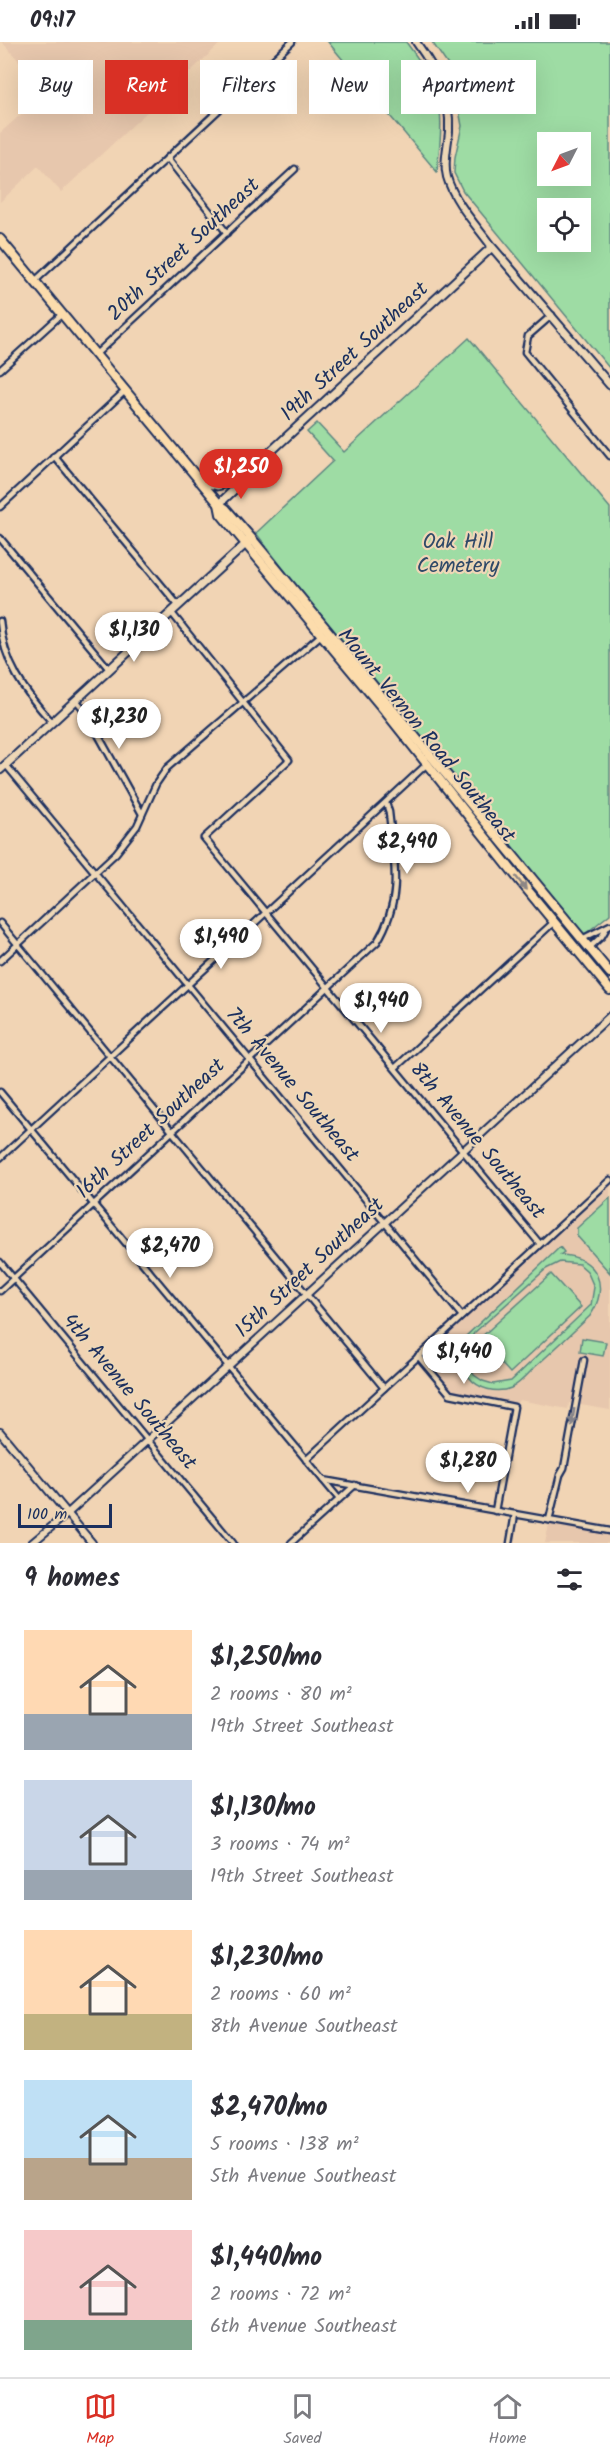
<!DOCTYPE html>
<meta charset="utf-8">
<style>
body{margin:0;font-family:Kalam,sans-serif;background:#f2f2f3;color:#2b2b33;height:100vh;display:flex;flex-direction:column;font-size:22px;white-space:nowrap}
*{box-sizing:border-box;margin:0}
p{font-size:20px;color:#7c7c81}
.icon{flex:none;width:33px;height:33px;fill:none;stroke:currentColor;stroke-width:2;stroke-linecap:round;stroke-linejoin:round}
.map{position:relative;height:1501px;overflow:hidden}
.drawer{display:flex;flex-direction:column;background:#fff;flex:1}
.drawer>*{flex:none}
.hud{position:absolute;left:18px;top:18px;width:574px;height:54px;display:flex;gap:12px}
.needle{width:39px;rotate:228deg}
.fabs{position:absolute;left:537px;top:90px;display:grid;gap:12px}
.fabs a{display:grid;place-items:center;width:54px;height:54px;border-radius:0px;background:#fff;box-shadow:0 6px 24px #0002;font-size:30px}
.scale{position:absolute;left:18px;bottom:15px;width:94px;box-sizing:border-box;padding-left:6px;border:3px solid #1b2f5e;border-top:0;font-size:16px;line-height:21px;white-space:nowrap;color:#1b2f5e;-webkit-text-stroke:4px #eed7b6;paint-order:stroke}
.price{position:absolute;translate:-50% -51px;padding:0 14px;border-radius:21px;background:#fff;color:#222;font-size:20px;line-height:39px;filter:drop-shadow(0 2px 3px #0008)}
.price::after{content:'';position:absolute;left:50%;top:36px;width:18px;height:14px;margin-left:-9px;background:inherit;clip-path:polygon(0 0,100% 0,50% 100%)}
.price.current{background:#d93025;color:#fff}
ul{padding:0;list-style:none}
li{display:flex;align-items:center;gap:18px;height:150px;padding:0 24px}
li span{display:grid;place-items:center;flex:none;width:168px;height:120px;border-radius:0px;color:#555}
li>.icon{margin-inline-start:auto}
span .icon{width:72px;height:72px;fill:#fffc;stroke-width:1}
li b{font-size:26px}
h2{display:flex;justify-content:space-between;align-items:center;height:72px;padding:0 24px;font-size:26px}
.tag{padding:0 21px;border-radius:0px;background:#fff;box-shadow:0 6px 24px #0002;font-size:21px;line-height:54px}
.tag.current{background:#d93025;color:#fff}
.status{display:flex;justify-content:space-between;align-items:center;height:42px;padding:0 30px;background:#fff;direction:ltr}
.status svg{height:16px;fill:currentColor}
.menu{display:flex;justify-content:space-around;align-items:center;height:84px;border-top:2px solid #e1e1e2;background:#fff;font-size:16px;color:#7c7c81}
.menu a{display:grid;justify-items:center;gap:3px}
.menu .current{color:#d93025}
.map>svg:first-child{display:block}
.built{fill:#e7c7ad}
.green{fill:#9edca4;stroke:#5c8681;stroke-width:1.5;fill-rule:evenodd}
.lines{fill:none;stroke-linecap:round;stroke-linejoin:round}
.minor-casing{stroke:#1b2f5e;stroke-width:9}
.tertiary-casing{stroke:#1b2f5e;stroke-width:10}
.secondary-casing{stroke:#1b2f5e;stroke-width:11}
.primary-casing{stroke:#1b2f5e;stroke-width:12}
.minor{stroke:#eed7b6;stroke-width:4.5}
.tertiary{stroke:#eed7b6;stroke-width:6}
.secondary{stroke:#eed7b6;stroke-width:7}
.primary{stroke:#fcdcac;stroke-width:8}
.oneway{fill:#8c8685}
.oneway2{fill:#84838a}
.labels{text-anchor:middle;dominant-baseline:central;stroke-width:4.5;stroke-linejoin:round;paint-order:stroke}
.street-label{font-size:21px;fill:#1b2f5e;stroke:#eed7b6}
.park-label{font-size:21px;fill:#2f4968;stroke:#eed7b6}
</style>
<div class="status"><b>09:17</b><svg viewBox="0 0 49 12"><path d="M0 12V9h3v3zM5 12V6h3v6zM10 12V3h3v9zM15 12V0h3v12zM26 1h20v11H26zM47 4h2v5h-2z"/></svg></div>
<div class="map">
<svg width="610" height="1501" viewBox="0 0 610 1501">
<rect width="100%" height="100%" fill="#f1d4b4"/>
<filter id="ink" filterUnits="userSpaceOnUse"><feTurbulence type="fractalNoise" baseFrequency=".0167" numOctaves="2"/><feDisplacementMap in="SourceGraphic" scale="12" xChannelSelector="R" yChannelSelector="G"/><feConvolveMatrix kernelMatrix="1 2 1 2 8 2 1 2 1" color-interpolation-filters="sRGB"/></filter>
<g filter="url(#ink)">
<g class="built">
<path d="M2,0h220l-161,150 -23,-26 -38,36v-69l53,-47 -18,-19 -6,5z"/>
<path d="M610,1138v230l-41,-7 -1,6 -49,-9 -5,7 -64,-13 -32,-38z"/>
<path d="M550,1478l60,11v12h-65z"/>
</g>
<g class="green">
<path d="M328,0h78c39,52 38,67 31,130z"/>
<path d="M432,0h178v327l-147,-178 -9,-18 1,-16 7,-31 -10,-55zM548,100h32v34h-32zM548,166h32v34h-32z"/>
<path d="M469,296l141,170v406l-25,20 -3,-1 -275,-333 -51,-67 77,-72 -26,-29 10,-9 27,29z"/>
<path d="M610,1156v75l-33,-37v-8z"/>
<path d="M560,1205l4,5 -4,3c38,1 50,32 30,61 -18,17 -36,34 -55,51 -7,7 -15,17 -24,21 -15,6 -33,1 -42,-11 -10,-13 -10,-25 -5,-39zM560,1220l19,2 8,7 7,16 -3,18 -80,76 -18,3 -10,-3 -9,-6 -7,-14 -1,-11 8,-17 72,-64z"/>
<path d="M551,1232l30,33 -71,66 -31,-34z"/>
<path d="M582,1296l24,4 -3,14 -23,-4z"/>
</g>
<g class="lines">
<g class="minor-casing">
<g id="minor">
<path d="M167,116l60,75"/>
<path d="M35,239l257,-239"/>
<path d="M552,273l-24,21 -3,16 85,104"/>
<path d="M95,313l200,-186"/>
<path d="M0,328l62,-56"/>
<path d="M54,414l124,149"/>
<path d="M0,465l125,-116"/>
<path d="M0,496l109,131"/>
<path d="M171,570l118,148 -85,78 336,406"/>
<path d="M0,579c3,41 25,72 52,101"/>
<path d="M76,658l9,11 57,103"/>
<path d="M6,723l456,551"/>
<path d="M0,881l384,465"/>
<path d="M582,897l28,-14"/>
<path d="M589,906l13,-12 4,-7"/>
<path d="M0,919l116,-108 21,-27 19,-42 11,-16 154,-133"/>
<path d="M395,1026l159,-146"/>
<path d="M0,1050l339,407"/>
<path d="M0,1116l427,-394"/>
<path d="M0,1220l233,281"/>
<path d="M0,1249l377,-349c27,-43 17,-83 12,-130l-3,-9"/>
<path d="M418,1314l32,38 64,13 -19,104"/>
<path d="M306,1418l304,-280"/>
<path d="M323,1438l287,51"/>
<path d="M549,1478l11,-45 4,-7 20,-108"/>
<path d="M291,1501l64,-58"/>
<path d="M510,1501l5,-29"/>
</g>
</g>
<g class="tertiary-casing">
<g id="tertiary">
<path d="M416,0c20,28 35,53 33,89 -1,15 -6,31 -2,46 7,25 30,49 45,70"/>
<path d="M0,1390l92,111"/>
<path d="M32,1501l35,-29 543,-498"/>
</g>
</g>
<g class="secondary-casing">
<g id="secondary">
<path d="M199,439l18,5 23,-6"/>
<path d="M219,462l20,-19 1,-5 252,-233 118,138"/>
<path d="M0,728l250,-230"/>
</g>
</g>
<g class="primary-casing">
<g id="primary">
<path d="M0,197l219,265 7,5 26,30 358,434"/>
<path d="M219,462l2,10 164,197 136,171 89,108"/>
</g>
</g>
<use href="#minor" class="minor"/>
<use href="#tertiary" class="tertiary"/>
<use href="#secondary" class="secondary"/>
<use href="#primary" class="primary"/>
</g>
<defs><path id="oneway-solid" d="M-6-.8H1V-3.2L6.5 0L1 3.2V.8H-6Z" transform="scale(1.5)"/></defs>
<use class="oneway" href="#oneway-solid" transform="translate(521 841) rotate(52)"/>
<use class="oneway2" href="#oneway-solid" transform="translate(573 1375) rotate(99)"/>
</g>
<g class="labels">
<g class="street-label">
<text transform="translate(184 208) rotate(-43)">20th Street Southeast</text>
<text transform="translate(355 310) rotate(-43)">19th Street Southeast</text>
<text transform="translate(426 694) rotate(51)">Mount Vernon Road Southeast</text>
<text transform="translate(292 1043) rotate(50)">7th Avenue Southeast</text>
<text transform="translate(151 1087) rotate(-43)">16th Street Southeast</text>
<text transform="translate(477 1099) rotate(50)">8th Avenue Southeast</text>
<text transform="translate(310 1226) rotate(-43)">15th Street Southeast</text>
<text transform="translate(129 1350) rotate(50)">4th Avenue Southeast</text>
</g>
<g class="park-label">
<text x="458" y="500">Oak Hill<tspan x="458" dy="24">Cemetery</tspan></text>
</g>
</g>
</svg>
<div class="fabs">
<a><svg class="needle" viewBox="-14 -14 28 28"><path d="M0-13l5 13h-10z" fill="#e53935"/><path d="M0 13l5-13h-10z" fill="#7c7c81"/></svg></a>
<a><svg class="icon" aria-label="locate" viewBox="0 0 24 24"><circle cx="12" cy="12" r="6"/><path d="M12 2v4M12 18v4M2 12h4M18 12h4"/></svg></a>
</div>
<div class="scale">100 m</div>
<b class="price current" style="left:241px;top:458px">$1,250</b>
<b class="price" style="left:134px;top:621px">$1,130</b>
<b class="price" style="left:119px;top:708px">$1,230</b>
<b class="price" style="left:407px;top:833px">$2,490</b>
<b class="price" style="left:221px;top:928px">$1,490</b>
<b class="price" style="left:381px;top:992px">$1,940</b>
<b class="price" style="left:170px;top:1237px">$2,470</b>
<b class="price" style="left:464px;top:1343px">$1,440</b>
<b class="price" style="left:468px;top:1452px">$1,280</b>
<div class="hud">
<a class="tag">Buy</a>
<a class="tag current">Rent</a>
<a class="tag">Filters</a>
<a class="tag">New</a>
<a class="tag">Apartment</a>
</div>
</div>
<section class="drawer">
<h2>9 homes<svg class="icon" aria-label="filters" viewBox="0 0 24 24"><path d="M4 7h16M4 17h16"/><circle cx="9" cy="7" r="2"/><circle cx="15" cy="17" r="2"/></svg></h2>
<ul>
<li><span style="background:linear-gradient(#ffd9b3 70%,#9aa5b1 0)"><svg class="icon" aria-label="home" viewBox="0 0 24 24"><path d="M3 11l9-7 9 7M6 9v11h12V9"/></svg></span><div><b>$1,250/mo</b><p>2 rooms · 80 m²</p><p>19th Street Southeast</p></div></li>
<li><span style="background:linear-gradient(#c9d6e8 75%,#9aa5b1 0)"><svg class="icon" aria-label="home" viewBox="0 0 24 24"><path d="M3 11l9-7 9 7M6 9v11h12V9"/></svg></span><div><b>$1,130/mo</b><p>3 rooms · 74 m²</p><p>19th Street Southeast</p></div></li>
<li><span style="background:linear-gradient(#ffd9b3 70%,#c2b280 0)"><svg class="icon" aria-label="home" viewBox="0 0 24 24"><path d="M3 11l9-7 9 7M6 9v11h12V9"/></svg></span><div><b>$1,230/mo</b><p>2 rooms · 60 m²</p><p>8th Avenue Southeast</p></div></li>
<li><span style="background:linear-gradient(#bfe0f5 65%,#b9a48a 0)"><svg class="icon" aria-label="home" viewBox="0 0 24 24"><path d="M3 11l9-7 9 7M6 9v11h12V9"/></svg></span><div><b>$2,470/mo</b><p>5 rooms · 138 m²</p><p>5th Avenue Southeast</p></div></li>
<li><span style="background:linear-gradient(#f6c9c9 75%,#7fa58c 0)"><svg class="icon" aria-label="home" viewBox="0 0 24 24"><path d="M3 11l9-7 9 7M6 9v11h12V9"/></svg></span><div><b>$1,440/mo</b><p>2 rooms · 72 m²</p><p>6th Avenue Southeast</p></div></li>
</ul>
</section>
<nav class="menu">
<a class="current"><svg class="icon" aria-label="map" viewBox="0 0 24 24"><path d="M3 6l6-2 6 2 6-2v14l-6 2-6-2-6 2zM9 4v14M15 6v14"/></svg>Map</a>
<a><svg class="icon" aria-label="saved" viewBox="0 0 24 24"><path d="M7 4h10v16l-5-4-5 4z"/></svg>Saved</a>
<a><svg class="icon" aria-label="home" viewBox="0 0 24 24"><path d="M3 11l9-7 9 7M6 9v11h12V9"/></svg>Home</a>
</nav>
